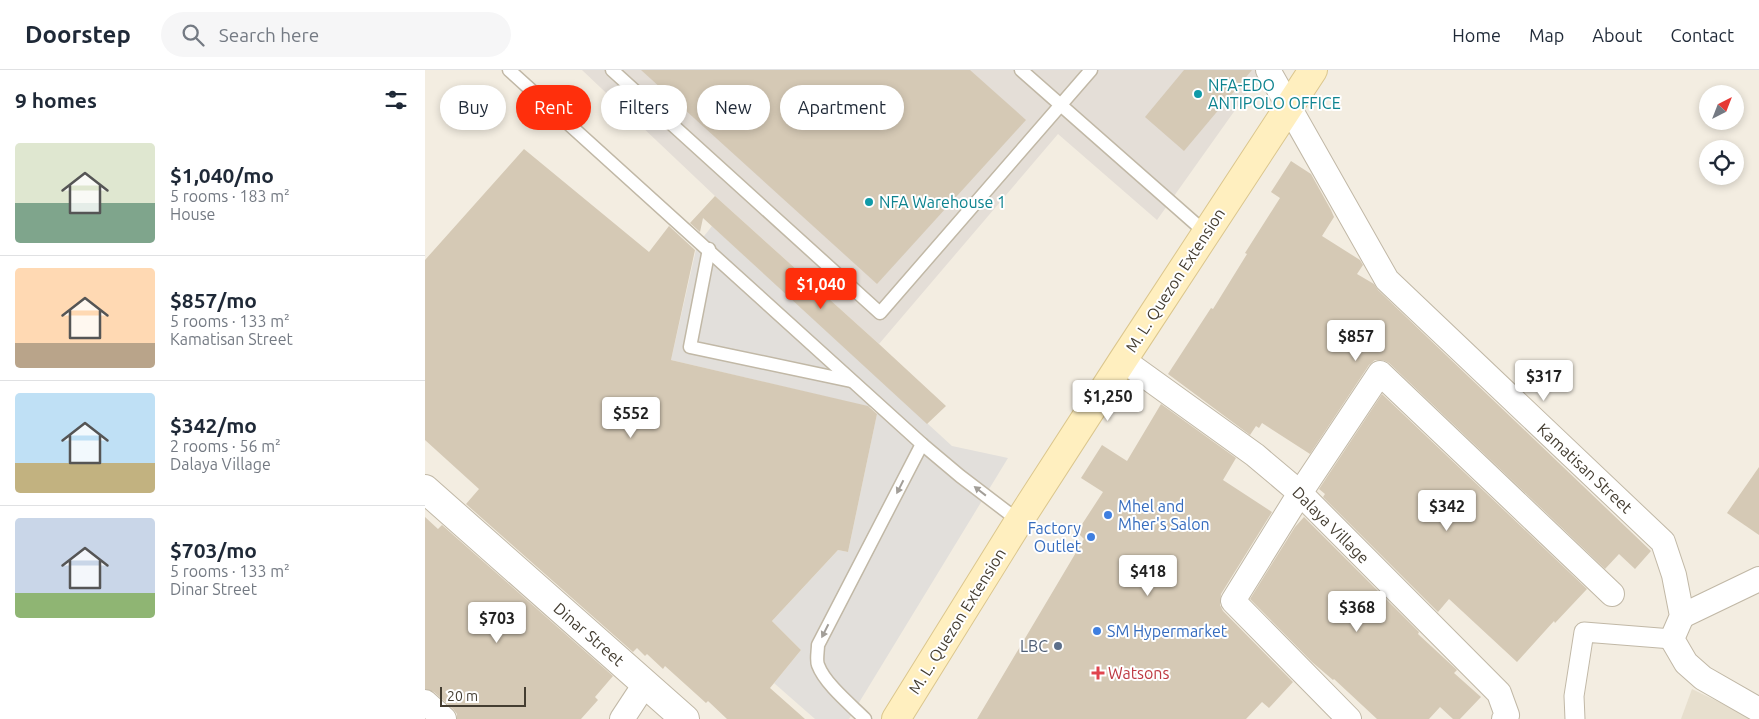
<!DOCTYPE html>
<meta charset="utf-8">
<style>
body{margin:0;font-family:Ubuntu,sans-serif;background:#f6f6f7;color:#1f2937;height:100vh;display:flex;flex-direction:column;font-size:19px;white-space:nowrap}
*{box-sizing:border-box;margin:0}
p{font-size:16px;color:#747a83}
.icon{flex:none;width:28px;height:28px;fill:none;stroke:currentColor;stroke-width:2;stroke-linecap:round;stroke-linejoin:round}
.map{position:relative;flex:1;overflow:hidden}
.side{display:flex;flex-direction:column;background:#fff;width:425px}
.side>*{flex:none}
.hud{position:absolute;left:15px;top:15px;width:475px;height:45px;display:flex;gap:10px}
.needle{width:32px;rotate:42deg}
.fabs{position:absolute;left:1274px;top:15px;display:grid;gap:10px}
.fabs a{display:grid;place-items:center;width:45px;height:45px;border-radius:50%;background:#fff;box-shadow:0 2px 8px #0003;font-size:25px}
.scale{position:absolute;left:15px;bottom:12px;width:86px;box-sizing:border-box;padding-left:5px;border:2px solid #443d31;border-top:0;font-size:14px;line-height:18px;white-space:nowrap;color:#443d31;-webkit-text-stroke:4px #fff;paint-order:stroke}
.price{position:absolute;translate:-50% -42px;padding:0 11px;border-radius:5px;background:#fff;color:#222;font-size:16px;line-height:32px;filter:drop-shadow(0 1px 2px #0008)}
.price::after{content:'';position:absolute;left:50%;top:30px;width:15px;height:11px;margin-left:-8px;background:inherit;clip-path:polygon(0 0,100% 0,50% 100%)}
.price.on{background:#ff2f0c;color:#fff}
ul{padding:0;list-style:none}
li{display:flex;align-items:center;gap:15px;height:125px;padding:0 15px}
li+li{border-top:1px solid #e0e1e3}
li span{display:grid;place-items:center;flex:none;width:140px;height:100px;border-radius:5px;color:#555}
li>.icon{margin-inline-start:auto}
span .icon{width:60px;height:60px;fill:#fffc;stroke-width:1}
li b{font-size:21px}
h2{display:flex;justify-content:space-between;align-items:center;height:60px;padding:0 15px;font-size:21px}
.tag{padding:0 18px;border-radius:22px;background:#fff;box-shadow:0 2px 8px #0003;font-size:18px;line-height:45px}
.tag.on{background:#ff2f0c;color:#fff}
header{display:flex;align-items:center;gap:30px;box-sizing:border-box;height:70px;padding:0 25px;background:#fff;border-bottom:1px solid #e0e1e3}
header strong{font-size:24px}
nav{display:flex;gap:28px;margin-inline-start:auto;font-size:18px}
.search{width:350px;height:45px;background:#f6f6f7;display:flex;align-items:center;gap:12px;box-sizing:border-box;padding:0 18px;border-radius:28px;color:#747a83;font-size:19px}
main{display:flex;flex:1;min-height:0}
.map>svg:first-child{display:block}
.residential{fill:#e7dfce}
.industrial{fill:#e4ded7}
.parking{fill:#e2dfdb}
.building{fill:#d5c9b5}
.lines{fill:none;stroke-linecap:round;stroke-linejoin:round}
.service-casing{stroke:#c1b8a6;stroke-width:15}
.pedestrian-casing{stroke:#c1b8a6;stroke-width:21}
.minor-casing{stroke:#c1b8a6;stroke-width:26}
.tertiary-casing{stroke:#c1b8a6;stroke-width:30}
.secondary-casing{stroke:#dbc68d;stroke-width:30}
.service{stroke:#fff;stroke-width:12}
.pedestrian{stroke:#fff;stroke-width:19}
.minor{stroke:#fff;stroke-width:24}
.tertiary{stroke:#fff;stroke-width:28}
.secondary{stroke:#ffefbf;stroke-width:28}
.oneway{fill:#a29e98}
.culture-dot{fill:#0f9aa8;stroke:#fff;stroke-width:2}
.shop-dot{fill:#3f7fe0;stroke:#fff;stroke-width:2}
.service-dot{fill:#5c6f8a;stroke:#fff;stroke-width:2}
.health-dot{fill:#e0444e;stroke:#fff;stroke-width:2}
.labels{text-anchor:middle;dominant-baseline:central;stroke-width:4;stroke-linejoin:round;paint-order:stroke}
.culture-label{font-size:16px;fill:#0d838f;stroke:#fff;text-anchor:start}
.street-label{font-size:16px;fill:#443d31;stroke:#fff}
.shop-label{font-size:16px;fill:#366cbe;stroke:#fff;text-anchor:start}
.service-label{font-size:16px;fill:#4e5e75;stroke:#fff;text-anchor:end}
.health-label{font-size:16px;fill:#be3a42;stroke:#fff;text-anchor:start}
</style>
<header>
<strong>Doorstep</strong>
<div class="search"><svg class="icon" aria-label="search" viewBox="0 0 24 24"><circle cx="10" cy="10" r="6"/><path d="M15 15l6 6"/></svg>Search here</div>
<nav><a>Home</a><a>Map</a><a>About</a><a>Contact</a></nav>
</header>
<main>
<section class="side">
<h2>9 homes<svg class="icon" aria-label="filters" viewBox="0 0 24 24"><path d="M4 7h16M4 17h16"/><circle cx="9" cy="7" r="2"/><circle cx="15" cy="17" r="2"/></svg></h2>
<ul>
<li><span style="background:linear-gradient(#dfe7d0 60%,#7fa58c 0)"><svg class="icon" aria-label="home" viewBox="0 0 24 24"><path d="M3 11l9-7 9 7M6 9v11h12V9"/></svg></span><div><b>$1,040/mo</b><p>5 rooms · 183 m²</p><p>House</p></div></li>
<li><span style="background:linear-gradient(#ffd9b3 75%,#b9a48a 0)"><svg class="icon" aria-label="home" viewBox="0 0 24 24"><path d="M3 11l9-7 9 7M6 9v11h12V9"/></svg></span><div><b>$857/mo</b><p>5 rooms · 133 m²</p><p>Kamatisan Street</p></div></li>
<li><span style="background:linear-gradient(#bfe0f5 70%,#c2b280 0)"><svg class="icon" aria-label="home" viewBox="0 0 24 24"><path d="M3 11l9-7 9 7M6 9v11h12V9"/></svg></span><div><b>$342/mo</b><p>2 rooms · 56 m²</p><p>Dalaya Village</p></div></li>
<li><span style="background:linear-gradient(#c9d6e8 75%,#8fb573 0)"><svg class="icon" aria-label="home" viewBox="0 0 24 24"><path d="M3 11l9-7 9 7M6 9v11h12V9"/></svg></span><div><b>$703/mo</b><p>5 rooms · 133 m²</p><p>Dinar Street</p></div></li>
</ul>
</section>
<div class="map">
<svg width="1334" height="649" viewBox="0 0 1334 649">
<rect width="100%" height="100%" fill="#f3ede1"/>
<path class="residential" d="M1267,619l62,30h-73z"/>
<path class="industrial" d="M157,0h675l3,5 -103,145 -99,-86 -179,210 -164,-148z"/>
<path class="parking" d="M287,156l240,220 56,12 -159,261h-34l-41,-36 27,-33 -29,-29 66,-71 10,2 30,-143 -207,-49 26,-115z"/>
<g class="building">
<path d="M216,0h329l56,50 -149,164z"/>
<path d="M759,0h68l-68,81 -39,-34z"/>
<path d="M99,79l125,103 20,-26 26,24 -24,110 197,46 9,8 -29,138 -10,-2 -66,71 29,29 -31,38 35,31h-78l-19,-18 -2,2 -41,-37 -2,3 -16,-15 -2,2 -8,-8 -4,4 -167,-148 13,-15 -54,-49v-180z"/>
<path d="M866,91l20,13 20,36 3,7 -12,19 38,24 3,5 -6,9 17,10 4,6 273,261 -16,18 -16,-15 -14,15 -216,-206 -6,-3h-8l-6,5 -59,89 -48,-31 -3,5 -3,-2 -6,9 -82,-61 43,-66 2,1 34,-55 -2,-1 35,-55 -9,-6z"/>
<path d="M290,126l164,148 67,62 -19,18 -224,-206 -3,14 -10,-9z"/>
<path d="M957,324l205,195 -32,34 -1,-2 -37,41 -68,-63 -11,13 -115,-115 2,-3 -6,-5z"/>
<path d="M736,334l75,54 -13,22 49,32 -51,82 -1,11 3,6 70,71 -24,26 -7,-6 -16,17h-269l107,-180 -7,-7 26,-40 -22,-14 21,-33 25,16z"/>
<path d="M1334,397v68l-32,-22z"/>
<path d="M0,447l13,12 4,-4 171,151 -18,21 3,3 -17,19h-124v-5l-4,-5 -19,-17 -9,-3z"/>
<path d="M879,447l115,115 -1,2 39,36 -3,3 27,24 -21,22h-7l-13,-12 -11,12h-52l-43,-40 -1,1 -21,-18 -62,-63 45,-72z"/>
</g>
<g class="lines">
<g class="service-casing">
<g id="service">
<path d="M84,0l413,374 38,32 59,45"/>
<path d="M187,0l268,243 211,-243"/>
<path d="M596,0l185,163"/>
<path d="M284,179l-19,98 161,34"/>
<path d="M440,649c-14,-14 -40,-35 -47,-54 -2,-5 0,-14 0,-20l104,-201"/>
</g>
</g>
<g class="pedestrian-casing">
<path id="pedestrian" d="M1150,649l-1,-23 10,-64 88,7"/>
</g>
<g class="minor-casing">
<g id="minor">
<path d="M843,0l119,210 276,262 11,33 8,41 -10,23 14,24 17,15 56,32"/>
<path d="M698,290l132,95 45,38 199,200 8,22 -3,4"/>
<path d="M1257,546l77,-37"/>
<path d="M0,632l19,17"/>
<path d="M197,649l23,-35"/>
<path d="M924,649l-116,-118 67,-108 80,-120 232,221"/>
</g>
</g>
<g class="tertiary-casing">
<path id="tertiary" d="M0,419l260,230"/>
</g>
<g class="secondary-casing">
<path id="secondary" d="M471,649l123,-198 104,-161 190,-290"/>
</g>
<use href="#service" class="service"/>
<use href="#pedestrian" class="pedestrian"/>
<use href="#minor" class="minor"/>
<use href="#tertiary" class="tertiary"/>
<use href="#secondary" class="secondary"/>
</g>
<defs><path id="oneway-solid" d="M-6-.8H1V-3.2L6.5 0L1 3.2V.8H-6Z" transform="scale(1.25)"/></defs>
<g class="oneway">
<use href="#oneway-solid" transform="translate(475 417) rotate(117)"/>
<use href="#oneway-solid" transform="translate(555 421) rotate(-142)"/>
<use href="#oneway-solid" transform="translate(400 561) rotate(117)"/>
</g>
<g class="culture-dot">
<circle cx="773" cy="24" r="5"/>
<circle cx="444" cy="132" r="5"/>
</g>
<g class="shop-dot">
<circle cx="683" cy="445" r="5"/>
<circle cx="666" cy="467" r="5"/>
<circle cx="672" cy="561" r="5"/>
</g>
<circle class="service-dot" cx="633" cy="576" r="5"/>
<path class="health-dot" d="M670.5 595.5h5v5h5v5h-5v5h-5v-5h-5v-5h5z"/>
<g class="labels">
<g class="culture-label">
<text x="783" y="15">NFA-EDO<tspan x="783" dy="18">ANTIPOLO OFFICE</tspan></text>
<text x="454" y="132">NFA Warehouse 1</text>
</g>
<g class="street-label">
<text transform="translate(750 210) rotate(-57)">M. L. Quezon Extension</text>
<text transform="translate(1160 398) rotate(43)">Kamatisan Street</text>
<text transform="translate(906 455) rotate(45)">Dalaya Village</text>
<text transform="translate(532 551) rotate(-58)">M. L. Quezon Extension</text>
<text transform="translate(164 564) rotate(41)">Dinar Street</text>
</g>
<g class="shop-label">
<text x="693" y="436">Mhel and<tspan x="693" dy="18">Mher's Salon</tspan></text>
<text x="656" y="458" text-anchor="end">Factory<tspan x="656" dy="18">Outlet</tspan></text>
<text x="682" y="561">SM Hypermarket</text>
</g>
<g class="service-label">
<text x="623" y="576">LBC</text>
</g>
<g class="health-label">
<text x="683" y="603">Watsons</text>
</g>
</g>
</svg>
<div class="fabs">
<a><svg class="needle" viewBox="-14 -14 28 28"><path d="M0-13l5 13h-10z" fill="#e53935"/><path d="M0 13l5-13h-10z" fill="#747a83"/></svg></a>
<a><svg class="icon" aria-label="locate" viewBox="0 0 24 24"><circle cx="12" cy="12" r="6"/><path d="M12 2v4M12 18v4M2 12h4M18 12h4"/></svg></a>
</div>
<div class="scale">20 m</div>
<b class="price on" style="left:396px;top:240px">$1,040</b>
<b class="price" style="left:931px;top:292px">$857</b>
<b class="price" style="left:1119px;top:332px">$317</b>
<b class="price" style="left:683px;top:352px">$1,250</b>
<b class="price" style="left:206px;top:369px">$552</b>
<b class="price" style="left:1022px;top:462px">$342</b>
<b class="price" style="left:723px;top:527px">$418</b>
<b class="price" style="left:932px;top:563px">$368</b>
<b class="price" style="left:72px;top:574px">$703</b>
<div class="hud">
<a class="tag">Buy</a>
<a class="tag on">Rent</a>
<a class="tag">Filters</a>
<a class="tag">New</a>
<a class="tag">Apartment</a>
</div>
</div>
</main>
